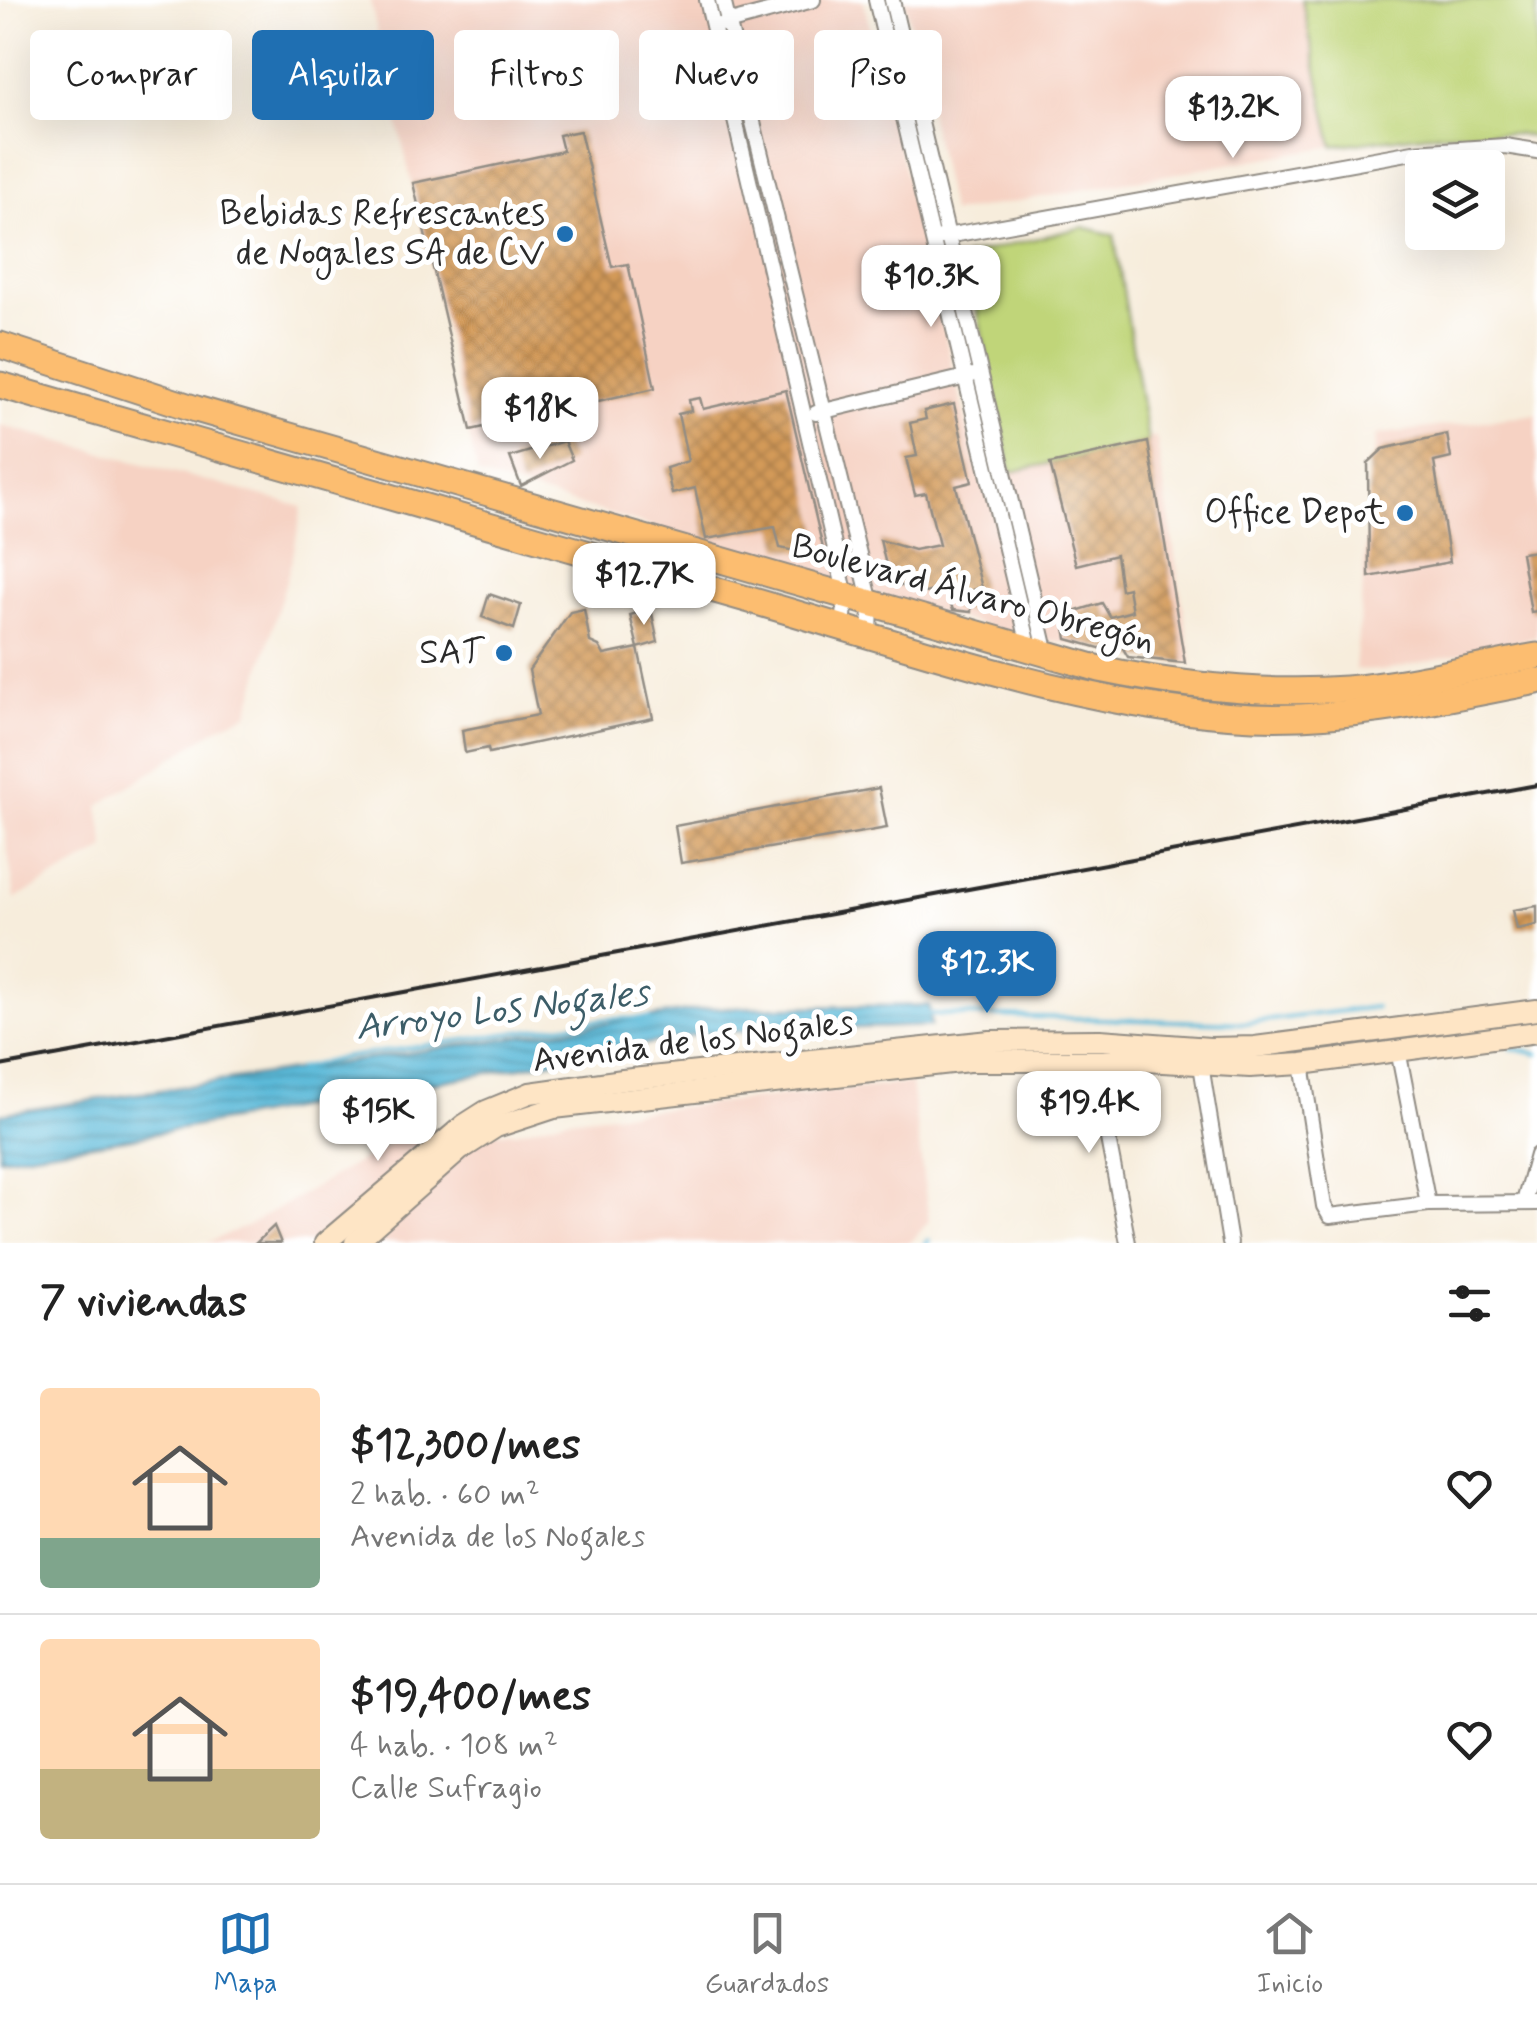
<!DOCTYPE html>
<html lang="es">
<meta charset="utf-8">
<style>
body{margin:0;font-family:Mynerve,sans-serif;background:#f2f2f2;color:#222;height:100vh;display:flex;flex-direction:column;font-size:38px;white-space:nowrap}
*{box-sizing:border-box;margin:0}
p{font-size:32px;color:#767676}
.icon{flex:none;width:55px;height:55px;fill:none;stroke:currentColor;stroke-width:2;stroke-linecap:round;stroke-linejoin:round}
.map{position:relative;height:1243px;overflow:hidden}
.panel{display:flex;flex-direction:column;background:#fff;flex:1}
.panel>*{flex:none}
.banner{position:absolute;left:30px;top:30px;width:1000px;height:90px;display:flex;gap:20px}
.buttons{position:absolute;left:1405px;top:150px;display:grid;gap:20px}
.buttons a{display:grid;place-items:center;width:100px;height:100px;border-radius:10px;background:#fff;box-shadow:0 10px 40px #0002;font-size:50px}
.price{position:absolute;translate:-50% -85px;padding:0 22px;border-radius:20px;background:#fff;color:#222;font-size:32px;line-height:65px;filter:drop-shadow(0 2px 5px #0008)}
.price::after{content:'';position:absolute;left:50%;top:60px;width:30px;height:22px;margin-left:-15px;background:inherit;clip-path:polygon(0 0,100% 0,50% 100%)}
.price.current{background:#1f6fb2;color:#fff}
ul{padding:0;list-style:none}
li{display:flex;align-items:center;gap:30px;height:250px;padding:0 40px}
li+li{border-top:2px solid #e0e0e0}
li span{display:grid;place-items:center;flex:none;width:280px;height:200px;border-radius:10px;color:#555}
li>.icon{margin-inline-start:auto}
span .icon{width:120px;height:120px;fill:#fffc;stroke-width:1}
li b{font-size:42px}
h2{display:flex;justify-content:space-between;align-items:center;height:120px;padding:0 40px;font-size:42px}
.chip{padding:0 35px;border-radius:10px;background:#fff;box-shadow:0 10px 40px #0002;font-size:35px;line-height:90px}
.chip.current{background:#1f6fb2;color:#fff}
.menu{display:flex;justify-content:space-around;align-items:center;height:140px;border-top:2px solid #e0e0e0;background:#fff;font-size:28px;color:#767676}
.menu a{display:grid;justify-items:center;gap:5px}
.menu .current{color:#1f6fb2}
.map>svg:first-child{display:block}
.built{fill:#f6d2c3}
.grass{fill:#c0d579;stroke:#768052;stroke-width:2.5}
.water{fill:url(#water-rules);stroke:#437282;stroke-width:2.5}
.lines{fill:none;stroke-linecap:round;stroke-linejoin:round}
.stream{stroke:#5bbad9;stroke-width:4}
.building{fill:url(#building-cross-hatch)}
.street-casing{stroke:#918c84;stroke-width:18}
.secondary-casing{stroke:#918c84;stroke-width:24}
.highway-casing{stroke:#918c84;stroke-width:29}
.street{stroke:#fff;stroke-width:14}
.secondary{stroke:#fee5c5;stroke-width:20}
.highway{stroke:#fcbd6f;stroke-width:25}
.rail{stroke:#2b2b2b;stroke-width:4}
.poi-dot{fill:#1f6fb2;stroke:#fff;stroke-width:4}
.labels{text-anchor:middle;dominant-baseline:central;stroke-width:10;stroke-linejoin:round;paint-order:stroke}
.poi-label{font-size:35px;fill:#2b2b2b;stroke:#fff;text-anchor:end}
.street-label{font-size:35px;fill:#2b2b2b;stroke:#fff}
.water-label{font-size:38px;font-style:italic;fill:#3c5d68;stroke:#fff}
</style>
<div class="map">
<svg width="1537" height="1243" viewBox="0 0 1537 1243">
<defs>
<pattern id="water-rules" width="6" height="5" patternUnits="userSpaceOnUse" patternTransform="scale(2.5)"><rect width="6" height="5" fill="#5bbad9"/><path d="M0 2.5h6" fill="none" stroke="#4b97b0"/></pattern>
<pattern id="building-cross-hatch" width="8" height="8" patternUnits="userSpaceOnUse" patternTransform="scale(2.5)"><rect width="8" height="8" fill="#d39a59"/><path d="M0 0l8 8M0 8l8-8" fill="none" stroke="#ab7e4a"/></pattern>
</defs>
<rect width="100%" height="100%" fill="#fff"/>
<filter id="ink" filterUnits="userSpaceOnUse"><feTurbulence type="fractalNoise" baseFrequency=".01" numOctaves="2"/><feDisplacementMap in="SourceGraphic" scale="20" xChannelSelector="R" yChannelSelector="G"/><feConvolveMatrix kernelMatrix="1 2 1 2 8 2 1 2 1" color-interpolation-filters="sRGB"/></filter>
<filter id="wash" filterUnits="userSpaceOnUse"><feTurbulence type="fractalNoise" baseFrequency=".0048" numOctaves="4" result="noise"/><feDisplacementMap in="SourceGraphic" scale="40" xChannelSelector="R" yChannelSelector="G"/><feGaussianBlur stdDeviation="2.25" result="paint"/><feColorMatrix in="noise" values="0 0 0 0 0 0 0 0 0 0 0 0 0 0 0 0 0 1.4 0 .05"/><feComposite in="paint" operator="in"/></filter>
<g filter="url(#wash)">
<rect width="100%" height="100%" fill="#f7eddc"/>
<g class="built">
<path d="M370,0h493l116,475 177,-38 36,226 -176,-28 -538,-160z"/>
<path d="M905,0h397l31,146 -382,67z"/>
<path d="M1537,414v223l-155,34 -27,-2 21,-234z"/>
<path d="M0,425l302,82 -9,49 -45,158 -24,10 -125,82 7,43 -91,50 -15,-100z"/>
<path d="M911,1083l18,138 -19,22h-704l41,-17 162,-93 106,-1 50,-13z"/>
</g>
<g class="grass">
<path d="M1302,0h235v137c-68,-11 -136,0 -204,9z"/>
<path d="M1083,227l31,8 34,207 -137,30 -45,-216z"/>
</g>
<path class="water" d="M929,1005l2,21 -219,6 -581,106 -131,20v-44l709,-106z"/>
<g class="lines">
<g class="stream">
<path d="M929,1014l316,9 131,-16"/>
<path d="M1511,1048l26,6"/>
<path d="M298,1069l44,-11 265,-39 43,-1"/>
<path d="M926,1243l3,-3"/>
</g>
</g>
<g id="blocks">
<g class="building">
<path d="M580,131l32,136 16,-3 27,124 -184,42 -58,-247 150,-32 -4,-16z"/>
<path d="M786,390l39,167 -45,-9 -5,-21 -69,12 -11,-51 -23,6 -6,-26 22,-7 -10,-47 13,-3 -2,-11 11,-2 3,11z"/>
<path d="M954,404l18,78 -16,4 26,102 -10,2 -1,22 -18,-2 -8,-22 -20,5 -35,-11 -10,-42 34,10 25,-5 -13,-52 -11,2 -9,-37 11,-2 -7,-33 16,-4 -2,-8z"/>
<path d="M1447,434l4,24 -17,4 16,100 -81,15 -1,-114 15,-14z"/>
<path d="M564,441l8,19 -51,26 -11,-29z"/>
<path d="M1148,442l37,221 -57,-6 -7,-12 -11,6 -43,-12 -4,-24 39,-12 8,14 22,-6 -4,-23 -7,2 -5,-35 -40,10 -26,-101z"/>
<path d="M1537,551v60l-6,1 -10,-59z"/>
<path d="M489,594l32,11 -7,24 -32,-12z"/>
<path d="M584,609l6,33 9,4 5,9 34,-7 15,70 -164,35 -1,-5 -23,5 -3,-23 76,-15 -9,-45 41,-58z"/>
<path d="M651,609l7,33 -20,6 -8,-33z"/>
<path d="M879,788l8,40 -206,35 -6,-37z"/>
<path d="M1537,906v19l-20,4 -4,-19z"/>
<path d="M274,1226l7,17h-25z"/>
</g>
</g>
</g>
<g filter="url(#ink)">
<use href="#blocks" fill-opacity="0" stroke="#918c84" stroke-width="2.5"/>
<g class="lines">
<g class="street-casing">
<g id="street">
<path d="M707,0l139,596 -3,31"/>
<path d="M723,0l148,603 -1,32"/>
<path d="M876,0l154,650"/>
<path d="M892,0l155,654"/>
<path d="M723,24l90,-24"/>
<path d="M941,237l472,-85 92,-6 32,5"/>
<path d="M816,413l154,-37"/>
<path d="M1398,1050l30,154"/>
<path d="M1093,1060l35,183"/>
<path d="M1302,1064l22,142 6,10 98,-12 109,-1"/>
<path d="M1201,1065l29,178"/>
<path d="M1524,1202l13,-47"/>
</g>
</g>
<g class="secondary-casing">
<g id="secondary">
<path d="M325,1243l139,-118 22,-14 44,-18 93,-13 367,-39 110,-1 110,8 45,-1 282,-37"/>
<path d="M355,1243l105,-93 36,-23 58,-19 415,-47h176l105,6 52,-3 235,-32"/>
</g>
</g>
<g class="highway-casing">
<g id="highway">
<path d="M0,345l196,64 904,260c82,17 162,26 246,20 63,-5 128,-22 191,-33"/>
<path d="M0,385c250,71 500,143 750,215 160,46 337,110 503,117 95,4 192,-18 284,-36"/>
</g>
</g>
<use href="#street" class="street"/>
<use href="#secondary" class="secondary"/>
<use href="#highway" class="highway"/>
<path class="rail" d="M0,1066l1537,-281"/>
</g>
</g>
<g class="poi-dot">
<circle cx="565" cy="234" r="10"/>
<circle cx="1405" cy="513" r="10"/>
<circle cx="504" cy="653" r="10"/>
</g>
<g class="labels">
<g class="poi-label">
<text x="545" y="214">Bebidas Refrescantes<tspan x="545" dy="40">de Nogales SA de CV</tspan></text>
<text x="1385" y="513">Office Depot</text>
<text x="484" y="653">SAT</text>
</g>
<g class="street-label">
<text transform="translate(973 594) rotate(15)">Boulevard Álvaro Obregón</text>
<text transform="translate(693 1042) rotate(-7)">Avenida de los Nogales</text>
</g>
<g class="water-label">
<text transform="translate(502 1011) rotate(-7)">Arroyo Los Nogales</text>
</g>
</g>
</svg>
<div class="buttons">
<a><svg class="icon" aria-label="layers" viewBox="0 0 24 24"><path d="M12 4l9 5-9 5-9-5zM3 14l9 5 9-5"/></svg></a>
</div>
<b class="price" style="left:1233px;top:161px">$13.2K</b>
<b class="price" style="left:931px;top:330px">$10.3K</b>
<b class="price" style="left:540px;top:462px">$18K</b>
<b class="price" style="left:644px;top:628px">$12.7K</b>
<b class="price current" style="left:987px;top:1016px">$12.3K</b>
<b class="price" style="left:1089px;top:1156px">$19.4K</b>
<b class="price" style="left:378px;top:1164px">$15K</b>
<div class="banner">
<a class="chip">Comprar</a>
<a class="chip current">Alquilar</a>
<a class="chip">Filtros</a>
<a class="chip">Nuevo</a>
<a class="chip">Piso</a>
</div>
</div>
<section class="panel">
<h2>7 viviendas<svg class="icon" aria-label="filters" viewBox="0 0 24 24"><path d="M4 7h16M4 17h16"/><circle cx="9" cy="7" r="2"/><circle cx="15" cy="17" r="2"/></svg></h2>
<ul>
<li><span style="background:linear-gradient(#ffd9b3 75%,#7fa58c 0)"><svg class="icon" aria-label="home" viewBox="0 0 24 24"><path d="M3 11l9-7 9 7M6 9v11h12V9"/></svg></span><div><b>$12,300/mes</b><p>2 hab. · 60 m²</p><p>Avenida de los Nogales</p></div><svg class="icon" aria-label="heart" viewBox="0 0 24 24"><path d="M12 20l-8-8c-3-5 5-10 8-4 3-6 11-1 8 4z"/></svg></li>
<li><span style="background:linear-gradient(#ffd9b3 65%,#c2b280 0)"><svg class="icon" aria-label="home" viewBox="0 0 24 24"><path d="M3 11l9-7 9 7M6 9v11h12V9"/></svg></span><div><b>$19,400/mes</b><p>4 hab. · 108 m²</p><p>Calle Sufragio</p></div><svg class="icon" aria-label="heart" viewBox="0 0 24 24"><path d="M12 20l-8-8c-3-5 5-10 8-4 3-6 11-1 8 4z"/></svg></li>
</ul>
</section>
<nav class="menu">
<a class="current"><svg class="icon" aria-label="map" viewBox="0 0 24 24"><path d="M3 6l6-2 6 2 6-2v14l-6 2-6-2-6 2zM9 4v14M15 6v14"/></svg>Mapa</a>
<a><svg class="icon" aria-label="saved" viewBox="0 0 24 24"><path d="M7 4h10v16l-5-4-5 4z"/></svg>Guardados</a>
<a><svg class="icon" aria-label="home" viewBox="0 0 24 24"><path d="M3 11l9-7 9 7M6 9v11h12V9"/></svg>Inicio</a>
</nav>
